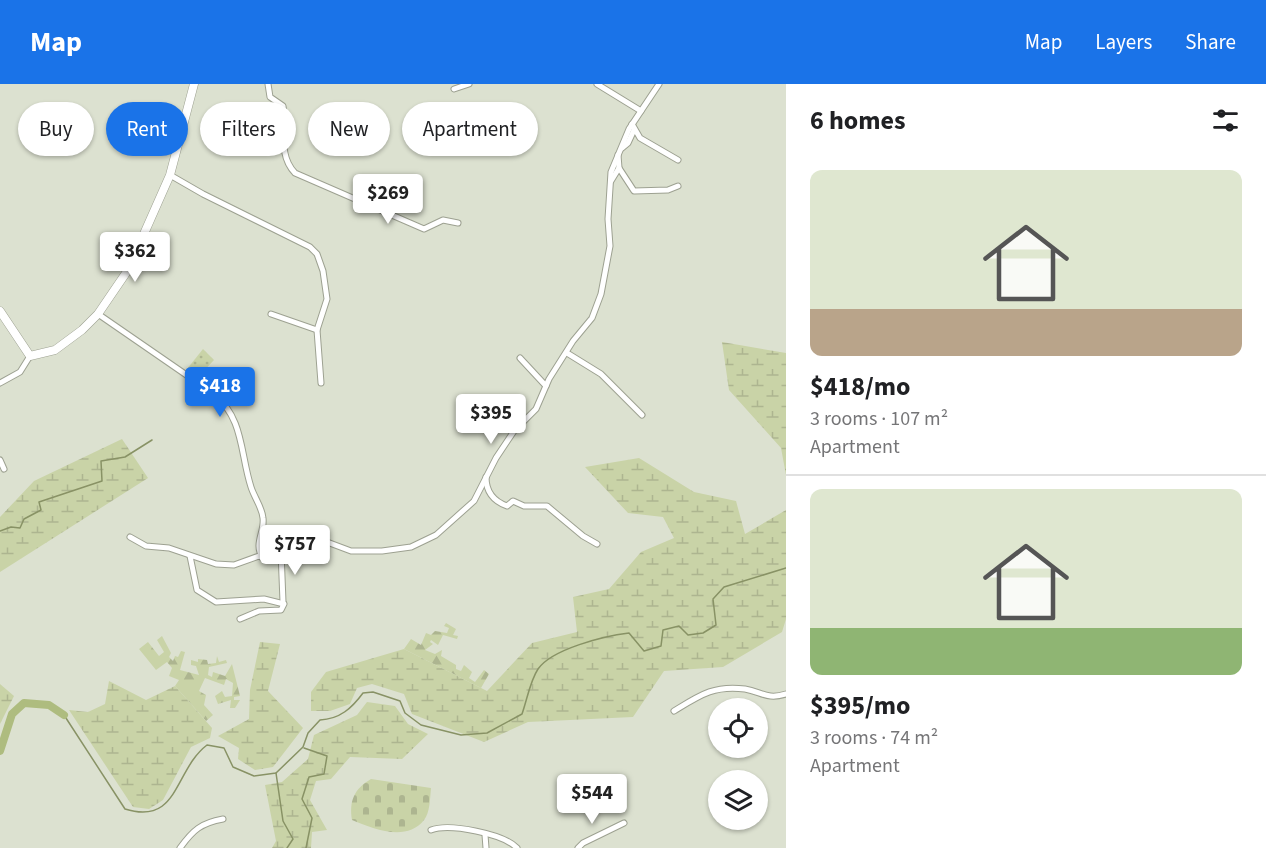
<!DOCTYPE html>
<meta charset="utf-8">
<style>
body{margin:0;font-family:"Source Sans 3",sans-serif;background:#f2f2f2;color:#202124;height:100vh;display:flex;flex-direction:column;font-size:22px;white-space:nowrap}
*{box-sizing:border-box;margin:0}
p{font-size:20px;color:#757577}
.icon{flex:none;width:33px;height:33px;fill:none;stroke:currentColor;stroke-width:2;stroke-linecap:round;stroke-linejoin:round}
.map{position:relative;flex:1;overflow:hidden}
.side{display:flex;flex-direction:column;background:#fff;width:480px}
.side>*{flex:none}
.top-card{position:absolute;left:18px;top:18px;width:570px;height:54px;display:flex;gap:12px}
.controls{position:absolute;left:708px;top:614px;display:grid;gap:12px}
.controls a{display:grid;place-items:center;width:60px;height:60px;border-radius:50%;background:#fff;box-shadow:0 2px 4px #0004;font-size:30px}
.price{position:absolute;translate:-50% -51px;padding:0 14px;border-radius:6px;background:#fff;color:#222;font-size:20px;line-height:39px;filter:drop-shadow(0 2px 3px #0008)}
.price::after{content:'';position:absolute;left:50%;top:36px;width:18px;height:14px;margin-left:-9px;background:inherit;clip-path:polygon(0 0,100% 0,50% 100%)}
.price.current{background:#1a73e8;color:#fff}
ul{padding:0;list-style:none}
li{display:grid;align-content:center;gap:12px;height:318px;padding:0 24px}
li+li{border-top:2px solid #e0e0e0}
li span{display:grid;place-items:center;height:186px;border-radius:12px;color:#555}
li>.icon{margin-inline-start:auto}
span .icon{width:108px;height:108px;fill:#fffc;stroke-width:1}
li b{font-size:26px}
h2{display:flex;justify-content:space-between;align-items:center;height:72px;padding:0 24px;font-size:26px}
.pill{padding:0 21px;border-radius:27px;background:#fff;box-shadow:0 2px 4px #0004;font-size:21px;line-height:54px}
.pill.current{background:#1a73e8;color:#fff}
header{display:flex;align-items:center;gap:36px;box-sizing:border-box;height:84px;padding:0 30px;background:#1a73e8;color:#fff}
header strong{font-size:28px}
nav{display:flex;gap:33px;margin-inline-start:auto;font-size:21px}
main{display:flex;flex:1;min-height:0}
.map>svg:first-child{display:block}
.grass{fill:url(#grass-dots)}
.forest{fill:url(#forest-firs)}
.wetland{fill:url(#wetland-marsh)}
.cemetery{fill:url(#cemetery-stones)}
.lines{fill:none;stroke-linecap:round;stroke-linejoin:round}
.stream{stroke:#889265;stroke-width:1.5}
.river{stroke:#aebc7f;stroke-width:8}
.minor-casing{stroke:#9da191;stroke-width:7}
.secondary-casing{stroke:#9da191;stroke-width:9}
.minor{stroke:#fff;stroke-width:5}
.secondary{stroke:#fff;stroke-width:8}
</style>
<header>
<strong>Map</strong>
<nav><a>Map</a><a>Layers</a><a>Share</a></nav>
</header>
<main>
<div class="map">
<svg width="786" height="764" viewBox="0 0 786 764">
<defs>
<pattern id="grass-dots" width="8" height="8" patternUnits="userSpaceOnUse" patternTransform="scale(1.5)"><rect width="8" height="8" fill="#c9d3a7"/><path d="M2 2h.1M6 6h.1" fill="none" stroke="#adb590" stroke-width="1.8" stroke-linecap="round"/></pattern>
<pattern id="forest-firs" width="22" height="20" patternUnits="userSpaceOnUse" patternTransform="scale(1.5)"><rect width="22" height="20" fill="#c9d3a7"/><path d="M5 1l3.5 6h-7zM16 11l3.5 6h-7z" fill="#adb590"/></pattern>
<pattern id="wetland-marsh" width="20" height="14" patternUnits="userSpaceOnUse" patternTransform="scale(1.5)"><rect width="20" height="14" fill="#c9d3a7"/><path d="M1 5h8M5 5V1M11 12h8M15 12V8" fill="none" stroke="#adb590"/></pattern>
<pattern id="cemetery-stones" width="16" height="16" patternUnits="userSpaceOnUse" patternTransform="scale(1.5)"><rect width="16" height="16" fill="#c9d3a7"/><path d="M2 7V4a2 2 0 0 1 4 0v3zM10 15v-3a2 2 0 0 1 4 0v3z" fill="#adb590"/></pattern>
</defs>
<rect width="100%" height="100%" fill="#dce1d0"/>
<path class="grass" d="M203,265l11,11 -14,15 -13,-6z"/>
<g class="forest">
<path d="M446,539l10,6 -3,6 5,1 -1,3 -14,-4 -5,10 -7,-5 -1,2 3,2 -8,6 10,4 7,-4 -1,6 15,9v4l5,2 3,-6 8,7 -3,6 6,4 9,-12 5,4 -8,14 -77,-39 7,-10 10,6 5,-12 5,2 4,-4 12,2 2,-5 -5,-2z"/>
<path d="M162,552l9,17 -2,4 4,4 2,-5 3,1 3,-6 4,1 -5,18 19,5 -3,-9 -5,-1v-5l7,2v-3l9,1 1,4 8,-1 1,-7 2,6 7,-2 1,3 -18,4 -1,8 4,2 1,-5 12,4 7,-12 8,32 -6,1v3h6l-5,8h-5l1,-8 -13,4 -3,-8 7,-5 3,6 7,-1 1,-13 -7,-4 -2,6 -19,-7 -6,13 7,4 -2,10 9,10 -7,6 -31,-35 4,-6 -10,-4 3,-8 -5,-6 -11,8 -17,-21 9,-7 11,14 5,-4 -7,-12z"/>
</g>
<g class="wetland">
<path d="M722,258l64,11v122l-5,-27 -52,-58z"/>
<path d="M122,355l26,39 -148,94v-55l34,-36z"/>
<path d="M639,374l55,34 42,9 9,33 41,-24v109l-4,13 -59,35 -59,4 -31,46 -105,5 -44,20 -72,-28 -8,-20 -32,-10 -15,4 -7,16 -20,7h-19v-19l15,-20 78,-23 83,42 45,-48 45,-11 -4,-35 36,-8 32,-37 33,-14 -11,-21 -35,-4 -43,-46z"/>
<path d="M260,558l20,2 -12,47 35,37 -30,39 -18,3 -17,-11 1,-11 -21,-12 31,-17 1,-29z"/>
<path d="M109,597l37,19 29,-14 37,42 -2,10 -19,9 -28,53 -14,9 -16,-2 -64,-97 19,2 17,-8z"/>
<path d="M0,600l14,12 -14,28z"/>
<path d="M367,618l28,4 13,18 20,10 -26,25 -52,-2 -19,22 -15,2 -6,19 17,30 -15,2 -1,16h-39l4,-7 -11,-56 17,-3 26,-23 6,-24 43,-20z"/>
</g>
<path class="cemetery" d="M371,695l60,9c-1,10 -1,25 -7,32 -18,23 -52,8 -72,0 -3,-19 2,-31 19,-41z"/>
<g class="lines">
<g class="stream">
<path d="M0,447l11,-4 9,1 4,-9 17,-9 -2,-8 63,-21 -1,-20 24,-4 27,-17"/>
<path d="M64,631l61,94c54,17 49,-39 82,-64l17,3 9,19 21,9 22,-3 27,-26 5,-14 12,-13c20,-1 32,-12 43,-27l10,-1 27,9 5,12 16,12 40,10 26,-2 35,-19c5,-14 8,-33 16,-45 14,-20 66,-33 91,-36l15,18 17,-5 2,-16 16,-4 9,9 15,-2 13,-8 -3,-26 11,-12 62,-19"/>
<path d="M304,664l23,8 -3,18 -15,3 -7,22 10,19 -6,30"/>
<path d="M276,689l7,48 10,18 -6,9"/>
</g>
<path class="river" d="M0,667l12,-37 12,-11 25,2 15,10"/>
<g class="minor-casing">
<g id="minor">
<path d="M268,0l2,13 13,9c4,23 -6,48 12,67l129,56 19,-9 15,3"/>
<path d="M597,0l44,27"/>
<path d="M454,5l15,-5"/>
<path d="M632,40l8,14 38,22"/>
<path d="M622,64l6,-5 6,-13"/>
<path d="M619,84l15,23 34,-1 10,-4"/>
<path d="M170,91l33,19 107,53 7,7 6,17 4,28 -10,31 4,53"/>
<path d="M611,97l8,-13 -1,-13"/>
<path d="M98,230l116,80c30,25 26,59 37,93 3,10 11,20 12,31 2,14 -10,26 0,40"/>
<path d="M271,230l46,16"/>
<path d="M567,269l34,21 41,41"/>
<path d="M520,274l26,28"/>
<path d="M0,299l20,-11 10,-16"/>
<path d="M0,376l4,9"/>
<path d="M486,393c0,15 7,24 21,29l6,-5 11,5h23l36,30 14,8"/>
<path d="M130,453l16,9 23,2 47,16 18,1 25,-9 6,3 21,-10 15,-12 18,2 32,12h31l29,-4 25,-12 38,-34 22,-43 18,-27 22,-22 13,-30 24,-38 19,-23 9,-24 9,-48 -2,-27 3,-47 18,-43 30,-45"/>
<path d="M281,467l2,51"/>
<path d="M190,472l7,34 19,12 48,-3 20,5 -3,6 -22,1 -19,8"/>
<path d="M674,627c26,-16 40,-26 71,-22 17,3 22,11 41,5"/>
<path d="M431,746c19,-7 73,4 86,18"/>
<path d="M485,751l1,13"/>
<path d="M180,764c13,-18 21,-25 43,-29"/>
<path d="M578,764l5,-5 41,-20"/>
</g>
</g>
<g class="secondary-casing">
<path id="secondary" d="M0,227l30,45 25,-6 27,-20 16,-16 30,-44 42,-95 24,-91"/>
</g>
<use href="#minor" class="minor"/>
<use href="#secondary" class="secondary"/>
</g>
</svg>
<div class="controls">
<a><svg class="icon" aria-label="locate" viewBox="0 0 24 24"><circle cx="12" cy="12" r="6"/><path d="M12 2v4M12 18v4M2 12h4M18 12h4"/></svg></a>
<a><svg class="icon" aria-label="layers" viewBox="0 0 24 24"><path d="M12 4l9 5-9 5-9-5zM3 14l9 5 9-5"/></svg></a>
</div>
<b class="price" style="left:388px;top:141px">$269</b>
<b class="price" style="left:135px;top:199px">$362</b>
<b class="price current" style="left:220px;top:334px">$418</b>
<b class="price" style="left:491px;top:361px">$395</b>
<b class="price" style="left:295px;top:492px">$757</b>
<b class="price" style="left:592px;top:741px">$544</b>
<div class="top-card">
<a class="pill">Buy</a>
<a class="pill current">Rent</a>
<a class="pill">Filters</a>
<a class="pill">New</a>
<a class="pill">Apartment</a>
</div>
</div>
<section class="side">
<h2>6 homes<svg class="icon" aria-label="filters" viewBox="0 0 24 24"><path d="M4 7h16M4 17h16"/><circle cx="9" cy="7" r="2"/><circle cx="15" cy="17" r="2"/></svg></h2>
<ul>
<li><span style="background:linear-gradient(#dfe7d0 75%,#b9a48a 0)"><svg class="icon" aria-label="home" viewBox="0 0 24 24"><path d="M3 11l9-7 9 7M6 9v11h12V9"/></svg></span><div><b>$418/mo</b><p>3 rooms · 107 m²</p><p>Apartment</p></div></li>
<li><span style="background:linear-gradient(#dfe7d0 75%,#8fb573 0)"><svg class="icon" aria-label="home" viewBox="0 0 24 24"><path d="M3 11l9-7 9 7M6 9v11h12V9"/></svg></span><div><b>$395/mo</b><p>3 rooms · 74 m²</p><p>Apartment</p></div></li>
</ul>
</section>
</main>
